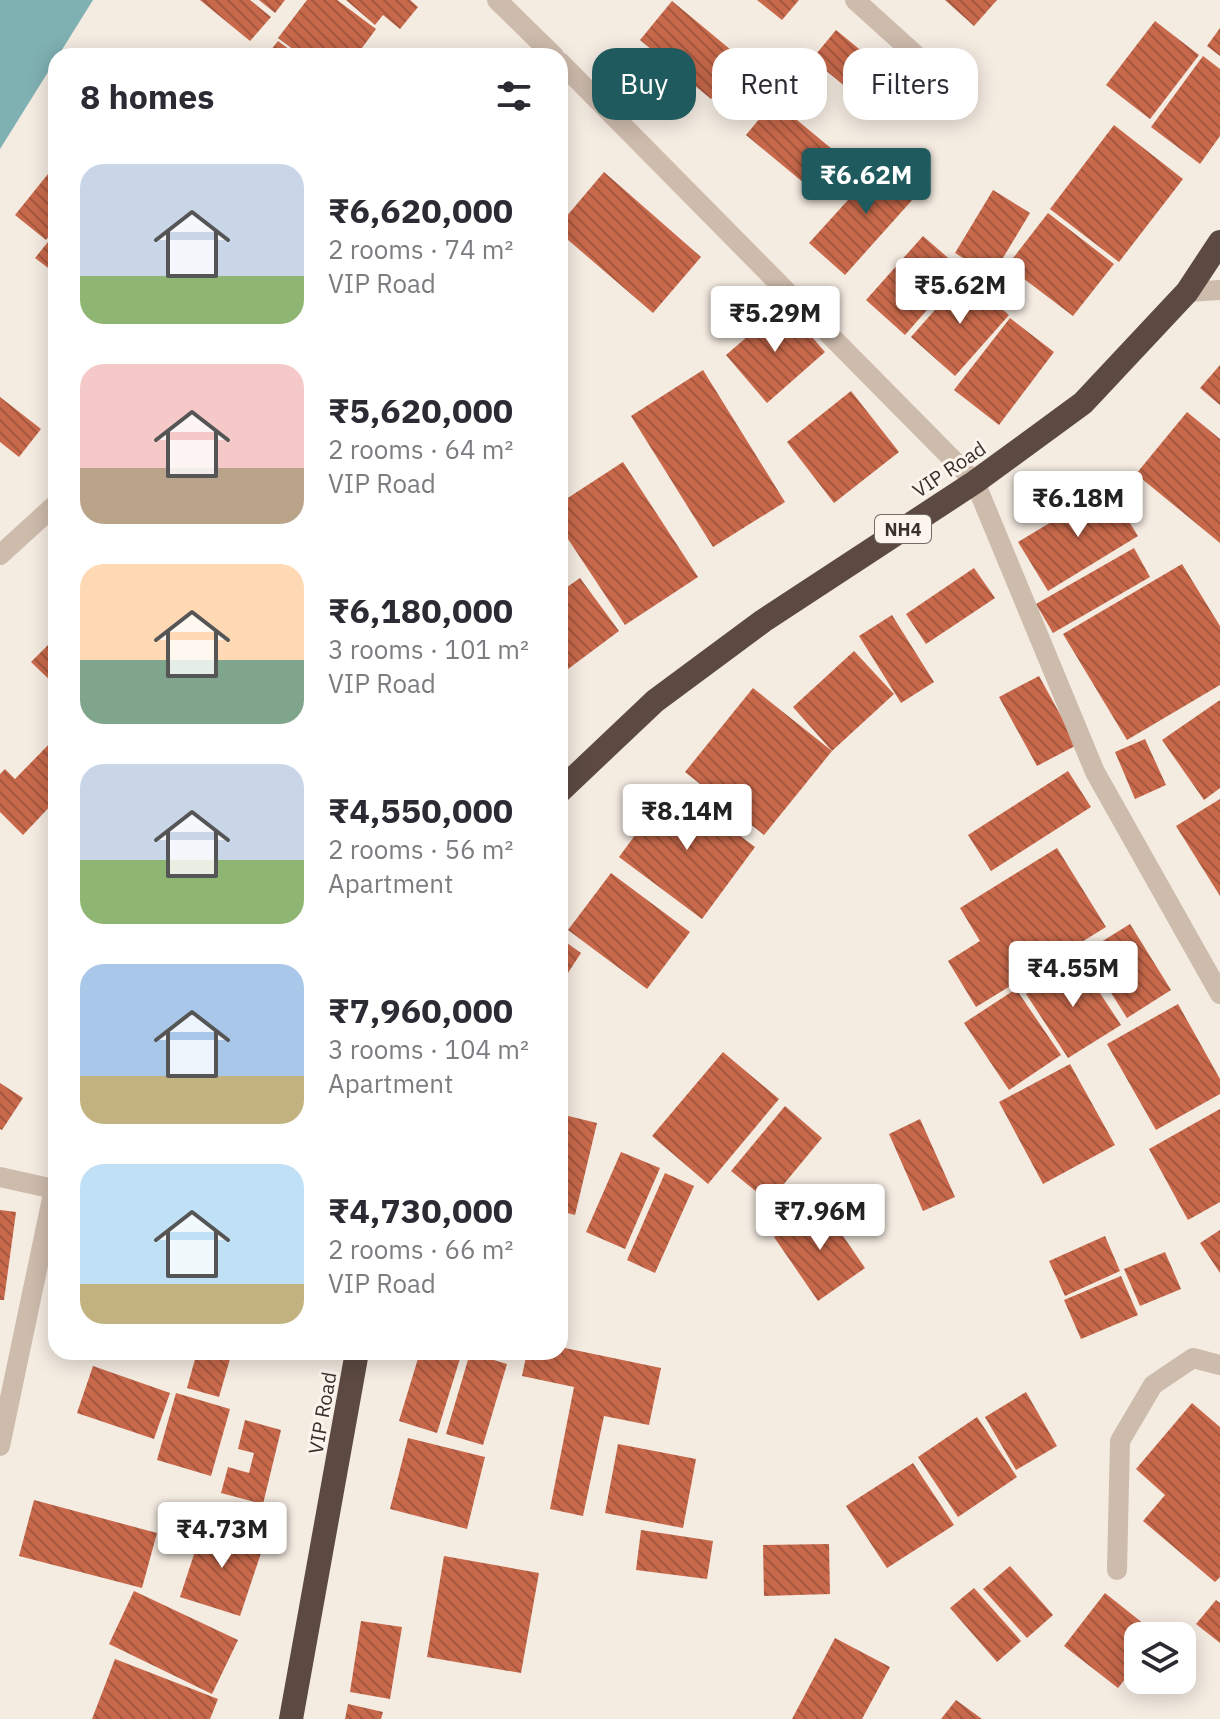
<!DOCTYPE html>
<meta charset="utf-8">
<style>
body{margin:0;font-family:"IBM Plex Sans",sans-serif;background:#f7f7f7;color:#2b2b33;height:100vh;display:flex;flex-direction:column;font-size:30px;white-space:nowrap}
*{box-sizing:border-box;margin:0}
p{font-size:26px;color:#7c7c81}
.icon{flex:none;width:44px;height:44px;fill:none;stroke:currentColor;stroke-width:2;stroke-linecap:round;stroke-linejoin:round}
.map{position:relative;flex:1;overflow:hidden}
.details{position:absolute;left:48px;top:48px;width:520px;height:1312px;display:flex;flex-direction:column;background:#fff;border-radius:24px;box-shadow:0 4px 20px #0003}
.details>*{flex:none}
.guide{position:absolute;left:592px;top:48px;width:508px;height:72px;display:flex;gap:16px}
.controls{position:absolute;left:1124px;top:1622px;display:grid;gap:16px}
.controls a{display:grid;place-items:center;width:72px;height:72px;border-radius:16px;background:#fff;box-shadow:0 4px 20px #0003;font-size:40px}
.price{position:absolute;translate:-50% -68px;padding:0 18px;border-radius:8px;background:#fff;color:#222;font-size:26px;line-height:52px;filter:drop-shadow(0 2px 4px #0008)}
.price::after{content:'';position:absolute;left:50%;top:48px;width:24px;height:18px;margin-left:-12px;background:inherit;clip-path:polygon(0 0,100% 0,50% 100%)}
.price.on{background:#1f5a5e;color:#fff}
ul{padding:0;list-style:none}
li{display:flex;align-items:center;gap:24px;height:200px;padding:0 32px}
li span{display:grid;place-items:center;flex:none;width:224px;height:160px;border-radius:24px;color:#555}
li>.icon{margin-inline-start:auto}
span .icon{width:96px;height:96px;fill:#fffc;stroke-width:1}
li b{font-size:34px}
h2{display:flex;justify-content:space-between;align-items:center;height:96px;padding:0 32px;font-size:34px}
.chip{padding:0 28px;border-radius:24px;background:#fff;box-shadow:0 4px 20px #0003;font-size:28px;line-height:72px}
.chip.on{background:#1f5a5e;color:#fff}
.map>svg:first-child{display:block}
.water{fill:#7fb0b2}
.building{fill:url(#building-back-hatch)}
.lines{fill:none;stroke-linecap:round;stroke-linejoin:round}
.minor{stroke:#cdbbac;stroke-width:20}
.highway{stroke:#5c4a42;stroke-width:24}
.labels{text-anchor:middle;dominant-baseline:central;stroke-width:6;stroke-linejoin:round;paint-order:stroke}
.shield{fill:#fbf5ee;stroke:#756b66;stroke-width:2}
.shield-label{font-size:18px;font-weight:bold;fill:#3b302b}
.street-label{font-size:20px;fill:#3b302b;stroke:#fbf5ee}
</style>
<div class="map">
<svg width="1220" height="1719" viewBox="0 0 1220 1719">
<defs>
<pattern id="building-back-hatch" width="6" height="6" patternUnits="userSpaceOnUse" patternTransform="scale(2)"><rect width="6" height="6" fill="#c8694b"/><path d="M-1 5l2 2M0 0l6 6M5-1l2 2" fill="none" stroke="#a4573f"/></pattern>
</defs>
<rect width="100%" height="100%" fill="#f4ebe1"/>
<path class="water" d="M0,0h93l-93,149z"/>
<g class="building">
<path d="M200,0h50l21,17 -21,24z"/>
<path d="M259,0h26l-10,13z"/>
<path d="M307,0h30l39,29 -20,27h-54l-24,-18z"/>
<path d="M346,0h64l8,7 -18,22 -17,-14 -8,10z"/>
<path d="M757,0h42l-17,20z"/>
<path d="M945,0h52l-23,26z"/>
<path d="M672,1l71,59 -32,39 -71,-59z"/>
<path d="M1155,21l44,34 -49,64 -44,-34z"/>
<path d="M1220,28v28l-13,-10z"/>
<path d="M836,30l72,59 -25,29 -71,-59z"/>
<path d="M278,41l20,15h-32z"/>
<path d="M1203,56l17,13v67l-20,28 -49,-37z"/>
<path d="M774,101l70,58 -28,34 -70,-58z"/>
<path d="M1114,125l69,54 -64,83 -69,-53z"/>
<path d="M887,157l35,32 -77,86 -36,-32z"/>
<path d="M56,164v63l-10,13 -31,-25z"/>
<path d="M604,172l97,85 -48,56 -93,-80v-9z"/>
<path d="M993,190l37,23 -38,63 -37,-23z"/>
<path d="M1048,213l66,51 -41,52 -66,-50z"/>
<path d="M56,232v42l-21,-16z"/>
<path d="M923,236l39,34 -57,65 -39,-35z"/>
<path d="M964,277l45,38 -54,61 -44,-39z"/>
<path d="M784,305l41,47 -58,51 -41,-48z"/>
<path d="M1010,318l44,34 -55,73 -45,-35z"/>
<path d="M1220,365v40l-20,-17z"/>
<path d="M703,370l82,132 -72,45 -82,-131z"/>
<path d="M851,391l48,61 -65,51 -47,-61z"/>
<path d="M0,397l41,32 -22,28 -19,-15z"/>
<path d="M1187,412l33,27v104l-84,-69z"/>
<path d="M623,462l75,115 -73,48 -65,-98v-24z"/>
<path d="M1108,488l30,48 -90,55 -30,-49z"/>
<path d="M1134,548l16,29 -97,56 -17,-29z"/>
<path d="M1182,564l38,62v59l-93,55 -64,-106z"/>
<path d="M974,568l21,30 -69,46 -20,-30z"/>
<path d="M580,578l39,53 -59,44v-83z"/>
<path d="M892,615l42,67 -33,21 -42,-67z"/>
<path d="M56,637v49l-25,-24z"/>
<path d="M854,651l40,43 -62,57 -39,-44z"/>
<path d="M1039,676l38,69 -40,21 -38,-69z"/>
<path d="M753,688l79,63 -68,84 -79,-63z"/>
<path d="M1220,700v88l-16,12 -42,-60z"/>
<path d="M56,737v63l-33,35 -23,-23v-38l5,-5 10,10z"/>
<path d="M1145,739l21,46 -31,14 -20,-47z"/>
<path d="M1068,771l23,36 -100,64 -23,-36z"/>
<path d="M672,785l83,62 -53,72 -83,-62z"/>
<path d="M1220,799v97l-44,-70z"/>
<path d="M1057,848l49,79 -130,80 -28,-46 32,-20 -20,-33z"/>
<path d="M611,873l79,59 -43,57 -79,-59z"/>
<path d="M1130,924l41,66 -44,28 -42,-66z"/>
<path d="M560,938l21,15 -21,32z"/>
<path d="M1078,960l43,65 -53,33 -42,-64z"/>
<path d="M1016,989l45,66 -52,35 -45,-67z"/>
<path d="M1178,1004l42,75v15l-64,36 -49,-86z"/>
<path d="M723,1052l56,47 -71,85 -56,-48z"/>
<path d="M1070,1064l45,81 -72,39 -44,-82z"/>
<path d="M0,1083l23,15 -21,32 -2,-1z"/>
<path d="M785,1106l37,32 -53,64 -38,-31z"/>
<path d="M1220,1109v93l-32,18 -39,-71z"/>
<path d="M560,1114l37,9 -22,92 -15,-4z"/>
<path d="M920,1119l35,78 -32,14 -34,-77z"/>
<path d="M621,1152l39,16 -35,81 -39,-17z"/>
<path d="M665,1173l29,13 -39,87 -28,-13z"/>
<path d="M821,1204l44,64 -47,33 -44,-64z"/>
<path d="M0,1210l16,2 -12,88h-4z"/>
<path d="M1220,1230v43l-20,-30z"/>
<path d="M1105,1236l15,35 -55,25 -16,-35z"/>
<path d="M1165,1252l16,37 -41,17 -16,-37z"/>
<path d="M1121,1276l17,39 -57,24 -17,-39z"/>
<path d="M560,1347l101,21 -12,57 -45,-9 -21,100 -33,-7 24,-122 -52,-11 5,-24h33z"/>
<path d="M197,1352h35l-13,45 -32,-9z"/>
<path d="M420,1352h42l-25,81 -38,-12z"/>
<path d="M470,1353l37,11 -24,81 -37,-11z"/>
<path d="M93,1366l77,27 -16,46 -77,-26z"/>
<path d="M1026,1392l31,54 -41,24 -31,-53z"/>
<path d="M176,1393l54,16 -19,67 -54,-16z"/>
<path d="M1192,1403l28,24v150l-5,5 -72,-61 22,-26 -29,-26z"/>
<path d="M977,1417l40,60 -59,40 -40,-60z"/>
<path d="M245,1420l36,10 -18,74 -42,-11 7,-26 21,6 5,-20 -16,-4z"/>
<path d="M408,1438l77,19 -18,72 -77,-20z"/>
<path d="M618,1444l78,15 -13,69 -78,-15z"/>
<path d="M913,1463l41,62 -67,43 -41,-62z"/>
<path d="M34,1500l123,33 -15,55 -123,-32z"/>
<path d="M204,1524l60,20 -24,72 -60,-19z"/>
<path d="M641,1530l72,11 -6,38 -71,-9z"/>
<path d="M829,1544l1,50 -66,2 -1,-51z"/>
<path d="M444,1556l95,17 -18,100 -94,-16z"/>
<path d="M1010,1566l43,49 -26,23 -44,-49z"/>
<path d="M974,1588l47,53 -24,21 -47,-54z"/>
<path d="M134,1591l104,49 -26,54 -103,-50z"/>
<path d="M1105,1593l54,43h-21v27l-20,25 -54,-42z"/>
<path d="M1216,1600l4,3v40l-24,-19z"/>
<path d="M361,1621l41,6 -12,72 -40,-7z"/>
<path d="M835,1638l55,29 -28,52h-70z"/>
<path d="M115,1659l103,40 -8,20h-118z"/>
<path d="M956,1700l26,19h-41z"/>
<path d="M348,1704l35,8 -2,7h-36z"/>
</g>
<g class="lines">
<g class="minor">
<path d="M497,0l57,56"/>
<path d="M855,0l84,76"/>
<path d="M560,62l415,420 120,290 125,222"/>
<path d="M1187,292l33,-2"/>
<path d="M0,555l56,-51"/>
<path d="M0,1177l54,12 -54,257"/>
<path d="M1117,1570l3,-129 33,-56 40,-27 27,7"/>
</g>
<g class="highway">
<path d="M560,791l95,-90 108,-80 212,-139 108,-79 104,-111 33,-50"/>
<path d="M291,1719l66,-367"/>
</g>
</g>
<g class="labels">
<rect class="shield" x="875" y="515" width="56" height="28" rx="6"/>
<g class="shield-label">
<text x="903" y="529">NH4</text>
</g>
<g class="street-label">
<text transform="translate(949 469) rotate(-34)">VIP Road</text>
<text transform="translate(322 1413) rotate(-80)">VIP Road</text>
</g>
</g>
</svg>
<div class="controls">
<a><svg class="icon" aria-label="layers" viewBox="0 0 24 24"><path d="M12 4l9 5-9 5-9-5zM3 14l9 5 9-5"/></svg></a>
</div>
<b class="price on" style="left:866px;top:216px">₹6.62M</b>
<b class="price" style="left:960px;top:326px">₹5.62M</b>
<b class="price" style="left:775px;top:354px">₹5.29M</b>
<b class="price" style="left:1078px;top:539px">₹6.18M</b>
<b class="price" style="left:687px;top:852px">₹8.14M</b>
<b class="price" style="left:1073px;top:1009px">₹4.55M</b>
<b class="price" style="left:820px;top:1252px">₹7.96M</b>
<b class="price" style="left:222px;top:1570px">₹4.73M</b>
<div class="guide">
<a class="chip on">Buy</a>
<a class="chip">Rent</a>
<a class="chip">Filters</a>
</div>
<section class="details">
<h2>8 homes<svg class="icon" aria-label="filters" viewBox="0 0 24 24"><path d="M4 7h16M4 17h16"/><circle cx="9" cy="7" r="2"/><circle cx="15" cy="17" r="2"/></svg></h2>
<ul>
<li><span style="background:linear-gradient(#c9d6e8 70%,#8fb573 0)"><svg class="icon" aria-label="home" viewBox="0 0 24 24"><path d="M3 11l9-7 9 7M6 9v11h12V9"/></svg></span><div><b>₹6,620,000</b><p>2 rooms · 74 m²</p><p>VIP Road</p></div></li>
<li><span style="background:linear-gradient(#f6c9c9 65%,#b9a48a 0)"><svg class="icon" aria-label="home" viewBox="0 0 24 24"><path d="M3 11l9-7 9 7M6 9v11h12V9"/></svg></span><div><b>₹5,620,000</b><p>2 rooms · 64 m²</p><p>VIP Road</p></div></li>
<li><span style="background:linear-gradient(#ffd9b3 60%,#7fa58c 0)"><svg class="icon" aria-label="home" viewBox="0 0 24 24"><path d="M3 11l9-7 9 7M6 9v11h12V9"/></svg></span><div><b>₹6,180,000</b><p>3 rooms · 101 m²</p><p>VIP Road</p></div></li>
<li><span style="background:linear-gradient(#c9d6e8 60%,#8fb573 0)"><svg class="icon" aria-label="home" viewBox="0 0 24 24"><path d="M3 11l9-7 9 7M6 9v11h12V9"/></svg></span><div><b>₹4,550,000</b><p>2 rooms · 56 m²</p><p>Apartment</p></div></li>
<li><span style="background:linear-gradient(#a9c7e8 70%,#c2b280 0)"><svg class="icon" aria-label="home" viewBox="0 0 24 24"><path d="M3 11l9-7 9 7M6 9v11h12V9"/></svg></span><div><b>₹7,960,000</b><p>3 rooms · 104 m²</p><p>Apartment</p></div></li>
<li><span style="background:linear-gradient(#bfe0f5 75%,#c2b280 0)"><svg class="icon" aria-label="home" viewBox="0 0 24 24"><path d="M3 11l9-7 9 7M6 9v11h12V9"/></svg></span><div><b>₹4,730,000</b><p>2 rooms · 66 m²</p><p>VIP Road</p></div></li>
</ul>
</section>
</div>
